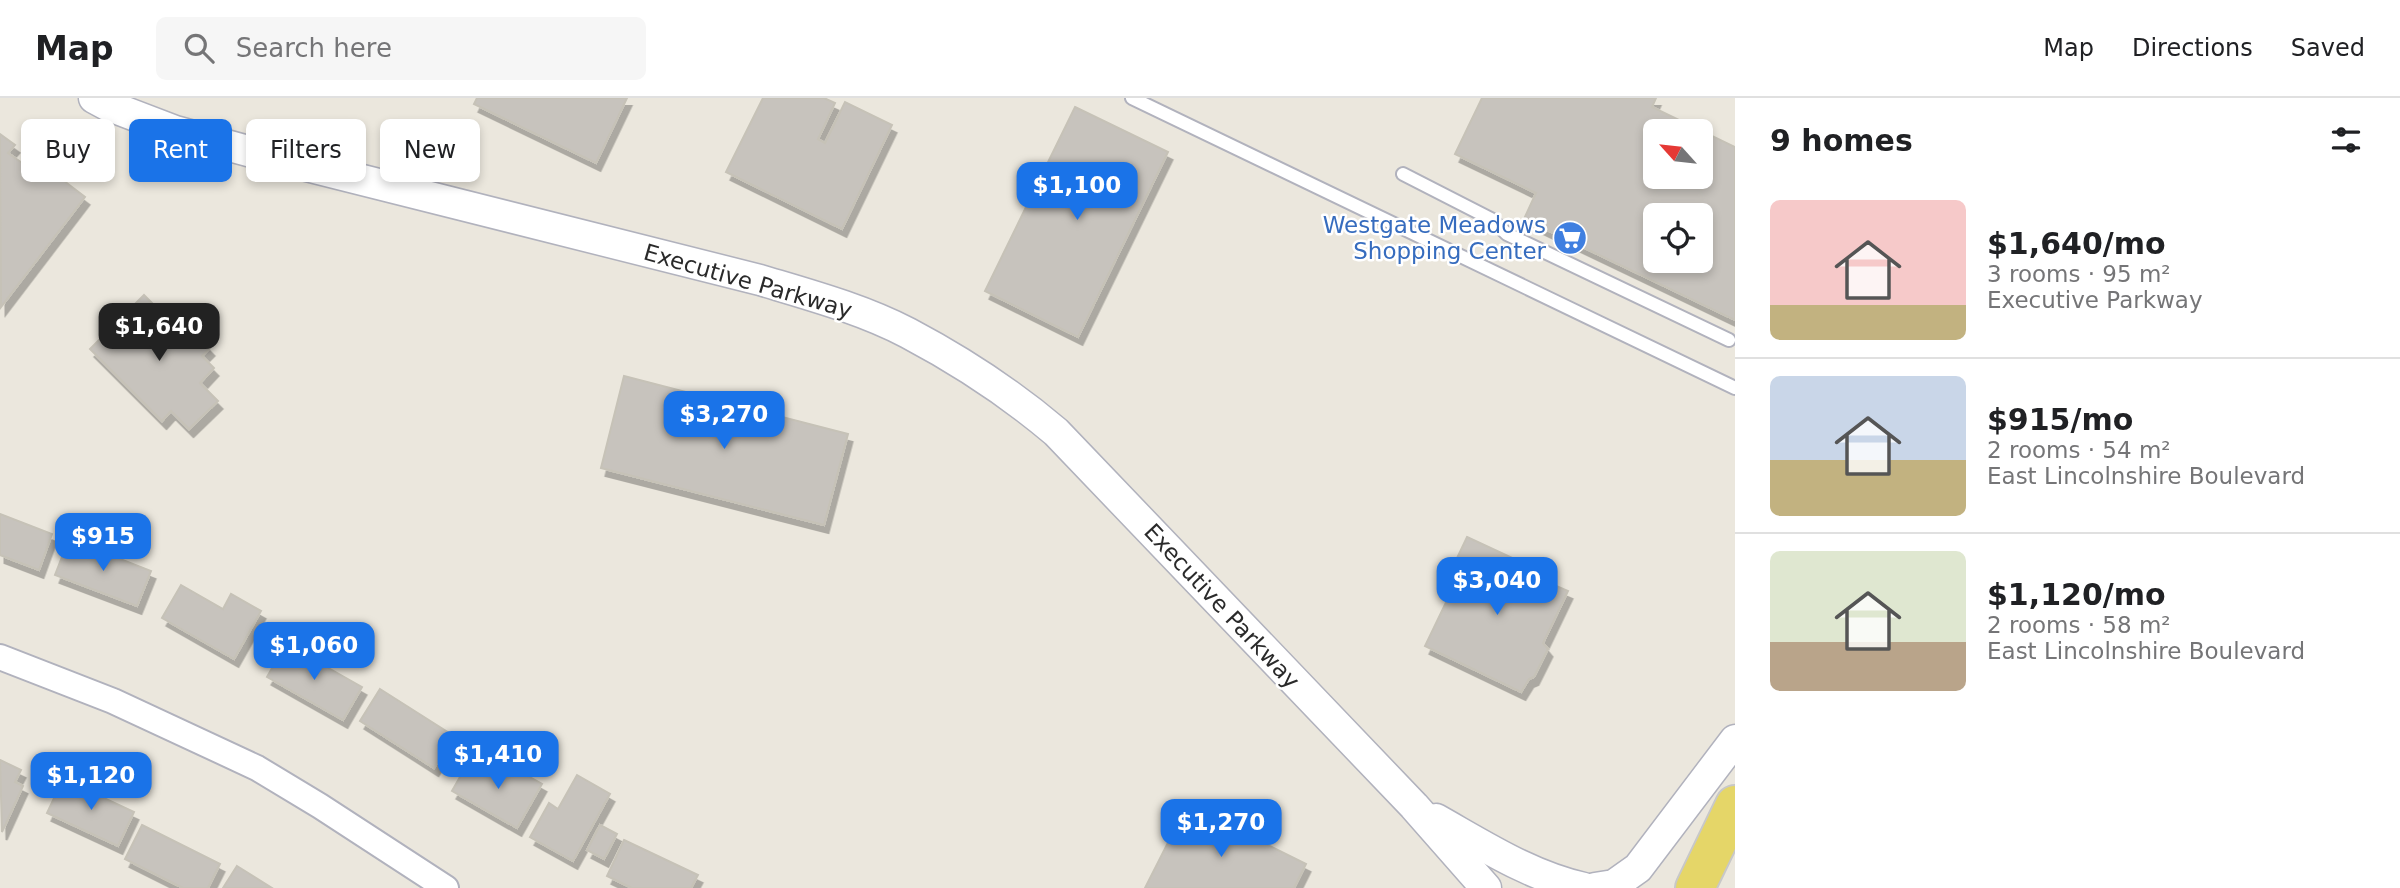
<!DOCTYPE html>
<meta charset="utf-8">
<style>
body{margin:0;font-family:"DejaVu Sans",sans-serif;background:#f6f6f6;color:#202124;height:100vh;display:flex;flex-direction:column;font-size:26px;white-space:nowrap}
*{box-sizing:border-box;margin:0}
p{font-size:23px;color:#757577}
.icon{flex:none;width:38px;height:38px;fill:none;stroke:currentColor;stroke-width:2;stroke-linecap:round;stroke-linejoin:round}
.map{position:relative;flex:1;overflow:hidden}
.details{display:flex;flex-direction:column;background:#fff;width:665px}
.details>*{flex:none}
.guide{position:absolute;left:21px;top:21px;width:665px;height:63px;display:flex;gap:14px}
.needle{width:46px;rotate:297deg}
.tools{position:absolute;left:1643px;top:21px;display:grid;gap:14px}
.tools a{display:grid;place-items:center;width:70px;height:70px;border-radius:10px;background:#fff;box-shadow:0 4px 10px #0003;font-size:35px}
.price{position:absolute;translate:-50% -60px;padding:0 16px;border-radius:14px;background:#1a73e8;color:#fff;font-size:23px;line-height:46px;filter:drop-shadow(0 2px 4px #0008)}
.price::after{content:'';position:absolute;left:50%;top:42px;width:21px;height:16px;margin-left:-10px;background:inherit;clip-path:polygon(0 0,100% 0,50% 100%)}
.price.active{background:#222;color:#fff}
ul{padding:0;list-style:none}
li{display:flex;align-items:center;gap:21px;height:175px;padding:0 35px}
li+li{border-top:2px solid #e0e0e0}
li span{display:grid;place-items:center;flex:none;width:196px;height:140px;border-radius:10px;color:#555}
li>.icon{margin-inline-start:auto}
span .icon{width:84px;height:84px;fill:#fffc;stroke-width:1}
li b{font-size:30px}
h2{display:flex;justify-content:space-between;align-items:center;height:84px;padding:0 35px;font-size:30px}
.chip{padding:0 24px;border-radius:10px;background:#fff;box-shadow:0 4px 10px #0003;font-size:24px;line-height:63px}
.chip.active{background:#1a73e8;color:#fff}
header{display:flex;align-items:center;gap:42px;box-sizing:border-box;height:98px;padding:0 35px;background:#fff;border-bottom:2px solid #e0e0e0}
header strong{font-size:33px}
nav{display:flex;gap:38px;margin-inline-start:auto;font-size:24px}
.search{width:490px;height:63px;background:#f6f6f6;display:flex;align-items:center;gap:18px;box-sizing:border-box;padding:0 24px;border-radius:10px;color:#757577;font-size:26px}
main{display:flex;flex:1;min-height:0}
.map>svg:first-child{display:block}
.building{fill:#c7c3bd;stroke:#c6c2b7;stroke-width:2;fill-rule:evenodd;filter:url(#shadow)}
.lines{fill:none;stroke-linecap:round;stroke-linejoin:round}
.service-casing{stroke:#b1b2bd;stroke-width:16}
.minor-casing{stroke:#b1b2bd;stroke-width:28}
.tertiary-casing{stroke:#b1b2bd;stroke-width:33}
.primary-casing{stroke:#c8c8c8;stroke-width:42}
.service{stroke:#fff;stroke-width:12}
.minor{stroke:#fff;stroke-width:24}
.tertiary{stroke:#fff;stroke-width:30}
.primary{stroke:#e5d668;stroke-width:38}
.labels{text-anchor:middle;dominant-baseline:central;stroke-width:5;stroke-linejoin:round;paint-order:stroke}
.shop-label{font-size:23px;fill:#366cbe;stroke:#fff;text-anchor:end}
.street-label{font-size:23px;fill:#2a2a2a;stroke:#fff}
</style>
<header>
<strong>Map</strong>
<div class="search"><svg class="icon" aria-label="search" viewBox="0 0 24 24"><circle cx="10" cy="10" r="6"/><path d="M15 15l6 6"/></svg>Search here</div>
<nav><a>Map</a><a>Directions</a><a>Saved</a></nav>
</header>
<main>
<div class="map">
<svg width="1735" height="790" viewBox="0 0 1735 790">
<defs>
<filter id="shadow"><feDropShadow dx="4.5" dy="8" stdDeviation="0" flood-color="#0004"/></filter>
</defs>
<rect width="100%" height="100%" fill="#ebe7dd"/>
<g class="building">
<path d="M477,0h150l-31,65 -122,-59z"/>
<path d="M763,0h61l11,5 -17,36 7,4 20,-41 47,23 -50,104 -116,-57z"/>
<path d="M1482,0h174l-4,9 83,40v173l-211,-101 12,-26 -81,-39zM1656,33h45v46h-45zM1656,117h45v46h-45z"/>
<path d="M1075,9l93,45 -90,185 -93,-46z"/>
<path d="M0,36l15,11 -7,8 17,12 13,-4 47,36 -84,110z"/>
<path d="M144,197l41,41 7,-7 18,19 -8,8 12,12 -14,15 18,18 -29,28 -18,-18 -9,10 -72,-72z"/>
<path d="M624,278l224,58 -24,91 -223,-57z"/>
<path d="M0,416l52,20 -13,36 -39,-15z"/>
<path d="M1467,439l56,26 -4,7 49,21 -25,52 5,6 -14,28 -5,2 -8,13 -96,-46 40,-83 -8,-5z"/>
<path d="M69,441l82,32 -14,35 -82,-31z"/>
<path d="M181,487l42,24 8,-15 30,17 -27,48 -72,-41z"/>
<path d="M286,546l76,43 -19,33 -76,-43z"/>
<path d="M380,591l74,47 -20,32 -74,-47z"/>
<path d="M472,658l31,18 5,-9 34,19 -25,44 -65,-37z"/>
<path d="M0,662l21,10 -6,12 8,4 -21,46z"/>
<path d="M577,677l33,19 -37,67 -43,-24 19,-34 9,6z"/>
<path d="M63,681l71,33 -16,34 -71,-33z"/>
<path d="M1187,707l119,59 -12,24h-149z"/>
<path d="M142,727l78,39 -12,24h-25l-58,-29z"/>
<path d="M600,727l17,9 -13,25 -17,-9z"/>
<path d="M624,742l74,35 -7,13h-59l-25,-12z"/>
<path d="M237,768l35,22h-49z"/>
</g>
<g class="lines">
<g class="service-casing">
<g id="service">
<path d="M1132,0l603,290"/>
<path d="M1403,76l88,45 16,15 222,106"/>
</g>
</g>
<g class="minor-casing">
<path id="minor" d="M0,559l113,44 144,67 63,38 126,82"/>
</g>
<g class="tertiary-casing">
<g id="tertiary">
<path d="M94,0l13,7 68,26 84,23 501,126c50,15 102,29 148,53 53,28 102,60 148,99l358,374 72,82"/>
<path d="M1436,721c48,27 94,57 148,69"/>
<path d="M1595,790l19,-3 24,-17 97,-128"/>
</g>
</g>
<g class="primary-casing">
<path id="primary" d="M1695,790l40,-83"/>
</g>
<use href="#service" class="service"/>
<use href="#minor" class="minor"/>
<use href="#tertiary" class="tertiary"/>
<use href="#primary" class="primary"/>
</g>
<defs>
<g id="supermarket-disc" transform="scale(1.75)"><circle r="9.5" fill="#3f7fe0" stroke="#fff"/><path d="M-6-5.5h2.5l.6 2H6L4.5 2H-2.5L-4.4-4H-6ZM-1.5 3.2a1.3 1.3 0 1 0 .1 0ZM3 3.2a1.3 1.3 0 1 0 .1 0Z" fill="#fff"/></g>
</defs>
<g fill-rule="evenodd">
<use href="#supermarket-disc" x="1570" y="140"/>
</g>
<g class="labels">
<g class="shop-label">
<text x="1546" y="127">Westgate Meadows<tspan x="1546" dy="26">Shopping Center</tspan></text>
</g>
<g class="street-label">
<text transform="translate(748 183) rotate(16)">Executive Parkway</text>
<text transform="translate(1222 508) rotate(47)">Executive Parkway</text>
</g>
</g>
</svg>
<div class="tools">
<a><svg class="needle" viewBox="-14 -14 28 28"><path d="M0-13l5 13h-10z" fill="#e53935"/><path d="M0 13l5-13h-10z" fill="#757577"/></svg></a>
<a><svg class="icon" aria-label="locate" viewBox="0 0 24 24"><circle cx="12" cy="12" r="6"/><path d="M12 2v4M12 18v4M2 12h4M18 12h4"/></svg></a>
</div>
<b class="price" style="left:1077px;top:124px">$1,100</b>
<b class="price active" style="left:159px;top:265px">$1,640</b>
<b class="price" style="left:724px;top:353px">$3,270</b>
<b class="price" style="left:103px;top:475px">$915</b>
<b class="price" style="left:1497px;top:519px">$3,040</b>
<b class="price" style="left:314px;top:584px">$1,060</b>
<b class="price" style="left:498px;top:693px">$1,410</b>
<b class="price" style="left:91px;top:714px">$1,120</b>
<b class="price" style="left:1221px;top:761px">$1,270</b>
<div class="guide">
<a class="chip">Buy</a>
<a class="chip active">Rent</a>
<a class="chip">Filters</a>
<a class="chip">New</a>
</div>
</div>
<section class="details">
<h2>9 homes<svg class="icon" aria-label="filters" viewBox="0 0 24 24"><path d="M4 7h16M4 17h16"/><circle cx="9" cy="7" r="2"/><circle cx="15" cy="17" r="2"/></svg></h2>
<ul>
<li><span style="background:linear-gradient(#f6c9c9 75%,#c2b280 0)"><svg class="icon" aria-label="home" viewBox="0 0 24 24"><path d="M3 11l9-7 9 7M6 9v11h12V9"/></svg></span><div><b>$1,640/mo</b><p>3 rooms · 95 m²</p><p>Executive Parkway</p></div></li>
<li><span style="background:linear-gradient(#c9d6e8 60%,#c2b280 0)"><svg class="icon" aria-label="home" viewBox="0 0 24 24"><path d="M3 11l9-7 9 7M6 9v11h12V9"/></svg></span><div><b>$915/mo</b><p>2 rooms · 54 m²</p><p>East Lincolnshire Boulevard</p></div></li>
<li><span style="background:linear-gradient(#dfe7d0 65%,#b9a48a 0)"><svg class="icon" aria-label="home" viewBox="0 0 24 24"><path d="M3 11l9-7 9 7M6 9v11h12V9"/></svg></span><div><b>$1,120/mo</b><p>2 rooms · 58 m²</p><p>East Lincolnshire Boulevard</p></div></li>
</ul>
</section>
</main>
